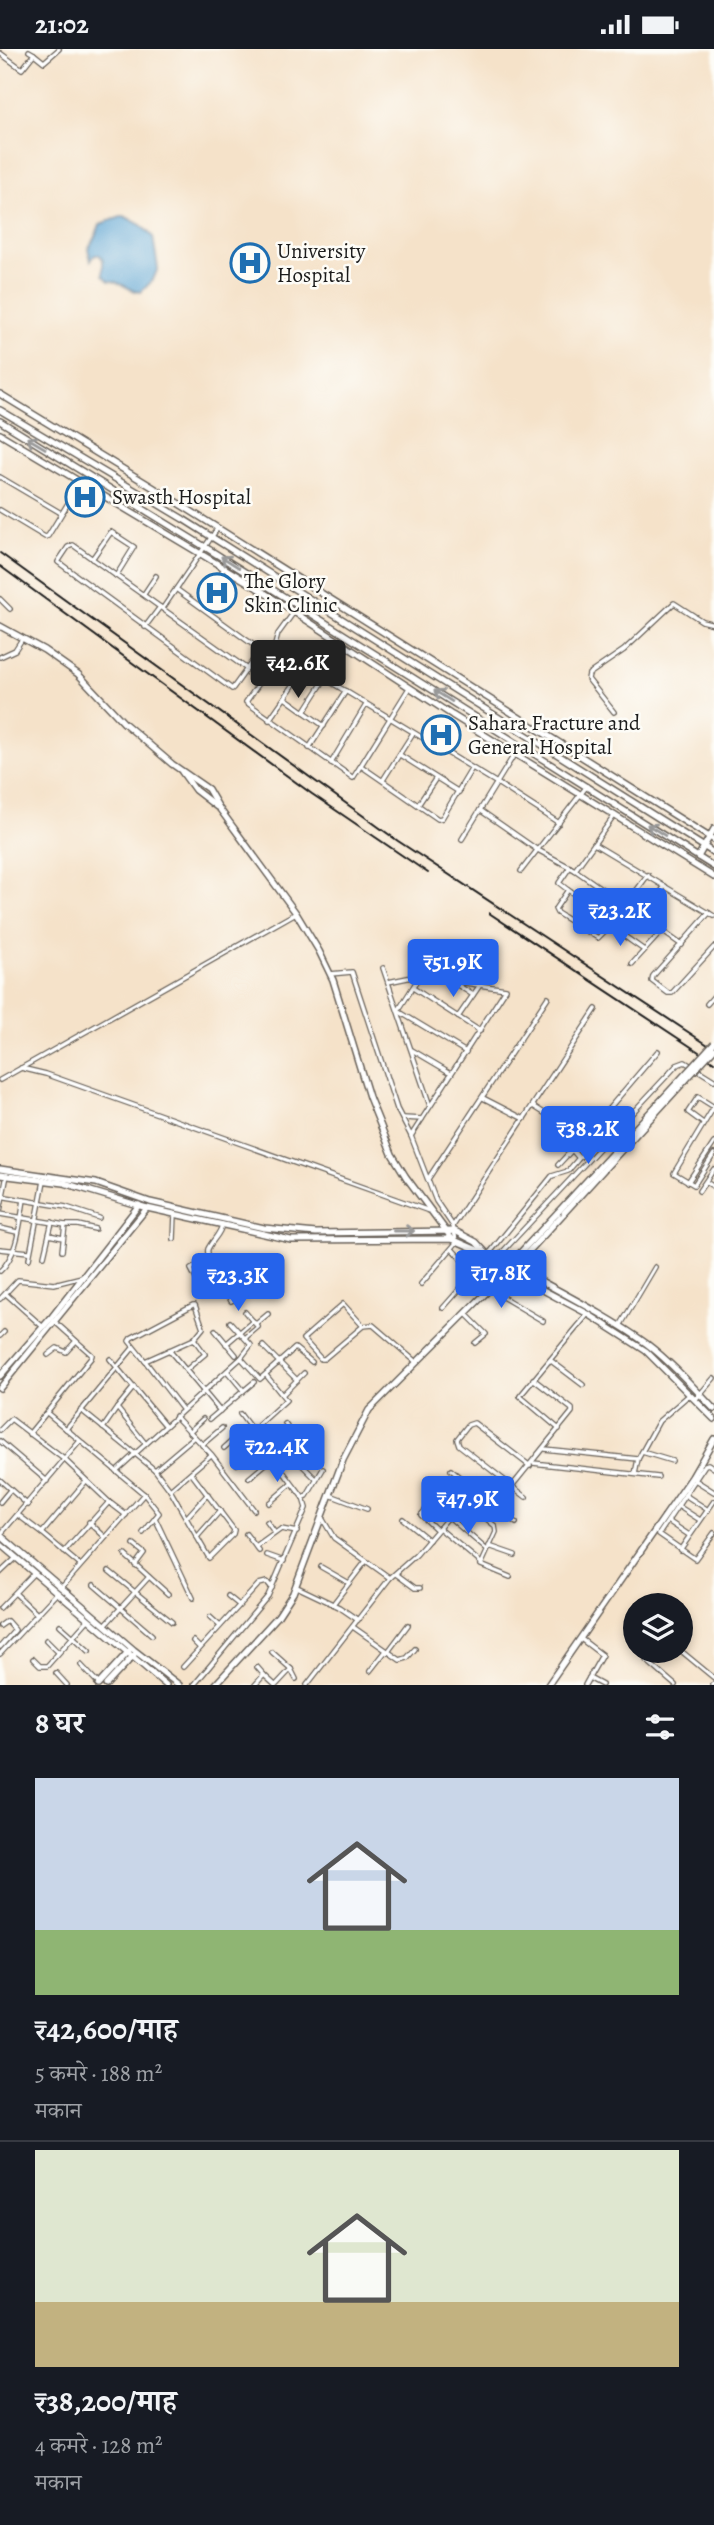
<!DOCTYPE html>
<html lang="hi">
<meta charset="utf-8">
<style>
body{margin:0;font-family:Alegreya,"Noto Serif Devanagari",serif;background:#20242c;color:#f1f3f6;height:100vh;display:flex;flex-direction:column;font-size:26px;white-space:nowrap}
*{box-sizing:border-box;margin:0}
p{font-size:23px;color:#9ea1a6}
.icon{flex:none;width:38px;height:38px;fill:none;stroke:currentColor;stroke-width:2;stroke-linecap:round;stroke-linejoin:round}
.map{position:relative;height:1636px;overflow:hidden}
.sheet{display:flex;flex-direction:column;background:#171b24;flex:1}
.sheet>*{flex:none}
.controls{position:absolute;left:623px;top:1544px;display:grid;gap:14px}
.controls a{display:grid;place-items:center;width:70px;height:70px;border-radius:50%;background:#171b24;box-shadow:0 4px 10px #0003;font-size:35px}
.price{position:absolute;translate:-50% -60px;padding:0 16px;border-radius:7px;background:#2563eb;color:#fff;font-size:23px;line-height:46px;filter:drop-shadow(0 2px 4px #0008)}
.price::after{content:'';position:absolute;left:50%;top:42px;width:21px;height:16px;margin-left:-10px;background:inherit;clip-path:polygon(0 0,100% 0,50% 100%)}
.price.active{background:#222;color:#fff}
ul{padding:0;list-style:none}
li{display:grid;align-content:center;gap:14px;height:371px;padding:0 35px}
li+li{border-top:2px solid #363941}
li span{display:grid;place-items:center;height:217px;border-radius:0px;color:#555}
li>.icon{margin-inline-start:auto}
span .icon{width:126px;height:126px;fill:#fffc;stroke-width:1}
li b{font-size:30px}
h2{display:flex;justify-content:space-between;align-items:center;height:84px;padding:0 35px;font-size:30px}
.status{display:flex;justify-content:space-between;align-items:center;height:49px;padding:0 35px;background:#171b24;direction:ltr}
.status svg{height:19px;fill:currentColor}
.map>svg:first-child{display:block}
.water{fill:#5da4d3;stroke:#3c6078;stroke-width:2}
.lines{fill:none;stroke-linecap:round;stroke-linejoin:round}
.street-casing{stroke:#686159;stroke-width:6}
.secondary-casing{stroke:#686159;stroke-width:8}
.primary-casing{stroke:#686159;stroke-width:8}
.street{stroke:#fff;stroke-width:3.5}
.secondary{stroke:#fff;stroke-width:5}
.primary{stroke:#fff;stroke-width:5}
.rail{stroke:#1c1c1c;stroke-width:2}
.secondary-bridge-casing{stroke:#686159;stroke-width:8;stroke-linecap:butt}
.secondary-bridge{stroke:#fff;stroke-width:5}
.oneway{stroke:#999}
.labels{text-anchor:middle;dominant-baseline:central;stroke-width:5;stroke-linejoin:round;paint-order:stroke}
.poi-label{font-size:21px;fill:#1c1c1c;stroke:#fdfcf7;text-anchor:start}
</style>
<div class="status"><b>21:02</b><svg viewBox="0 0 49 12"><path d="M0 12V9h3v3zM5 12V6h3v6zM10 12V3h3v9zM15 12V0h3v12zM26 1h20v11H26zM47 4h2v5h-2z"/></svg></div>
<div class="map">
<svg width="714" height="1636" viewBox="0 0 714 1636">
<rect width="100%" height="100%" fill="#fdfcf7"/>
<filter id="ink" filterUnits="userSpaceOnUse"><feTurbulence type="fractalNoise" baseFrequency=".0143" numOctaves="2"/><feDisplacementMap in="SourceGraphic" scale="14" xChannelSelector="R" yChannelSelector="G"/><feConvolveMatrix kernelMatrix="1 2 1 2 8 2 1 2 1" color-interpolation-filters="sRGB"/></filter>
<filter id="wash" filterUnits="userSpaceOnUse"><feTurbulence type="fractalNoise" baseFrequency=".00686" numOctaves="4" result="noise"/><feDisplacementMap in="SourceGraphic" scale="28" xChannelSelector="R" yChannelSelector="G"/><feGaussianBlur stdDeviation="1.57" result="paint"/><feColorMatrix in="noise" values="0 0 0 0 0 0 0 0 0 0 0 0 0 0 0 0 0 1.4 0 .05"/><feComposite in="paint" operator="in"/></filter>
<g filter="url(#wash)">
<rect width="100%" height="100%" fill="#f5e2c9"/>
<path class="water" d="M124,167l17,9 12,12 5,31 -5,12 -12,12c-12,0 -20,-12 -32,-11l-6,-6v-15l-3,-5h-5l-4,5 -3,-11c5,-8 9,-15 12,-25z"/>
</g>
<g filter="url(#ink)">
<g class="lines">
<g class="street-casing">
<g id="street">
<path d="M0,4l22,16 12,-15 -5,-3"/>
<path d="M34,5l10,8 15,-13"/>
<path d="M0,428l61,36"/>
<path d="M0,461l45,27 3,-1 33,-54"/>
<path d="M92,510l19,-27 23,15 -18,29"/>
<path d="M176,540l83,60v3l-26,36 -1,1 -174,-127 10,-15 5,-2 174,124"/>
<path d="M144,545l12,-18"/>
<path d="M209,545l15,-26"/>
<path d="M0,550l10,10"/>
<path d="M163,559l54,-79"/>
<path d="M294,563l-16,22 -3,11 6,7 216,131 62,40"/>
<path d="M145,578l15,-20"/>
<path d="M281,603l-35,50 107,76 56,-90"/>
<path d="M0,608l15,-7 7,-11"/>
<path d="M285,649l39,28"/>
<path d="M304,663l21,-33"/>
<path d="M614,663l-26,-33 1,-5 35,-24 50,-47 28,18 12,3"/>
<path d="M269,671l37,-53"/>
<path d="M309,699l37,-57"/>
<path d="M400,706l59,37"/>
<path d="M331,714l35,-58"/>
<path d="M361,717l77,53 4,-1 30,-50"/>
<path d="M383,731l30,-47"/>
<path d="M418,756l18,-27"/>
<path d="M480,761l56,39 39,21 107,75"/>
<path d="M462,790l52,-84"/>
<path d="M594,795l120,72"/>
<path d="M575,821l40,-55"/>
<path d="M521,822l66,-85"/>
<path d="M568,841l-9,-7 11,-16"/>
<path d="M709,864l-56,63 -1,5 16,12h4l42,-46"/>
<path d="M643,869l22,-32"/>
<path d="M614,872l-46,-31 -13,19 2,4 41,25 12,-12 38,-51"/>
<path d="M610,877l34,24"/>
<path d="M632,915l30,-33"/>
<path d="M383,919l47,138"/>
<path d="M330,925l22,-2 45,137 14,27 25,65 17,25"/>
<path d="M420,927l-22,35 68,41"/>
<path d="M388,933l34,-7h9l21,6 54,8 -84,130"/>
<path d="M453,933l20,13"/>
<path d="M413,939l67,43"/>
<path d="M707,955l7,-8"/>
<path d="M458,968l22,-32"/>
<path d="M412,1001l39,23"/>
<path d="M21,1019l25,6 386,138"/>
<path d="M0,1031l296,-167"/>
<path d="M483,1049l41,21"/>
<path d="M533,1057l51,32 -12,12 7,8"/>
<path d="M714,1058l-40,66 20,12 20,-31"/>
<path d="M403,1069l19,1 -11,17"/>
<path d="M703,1074l-15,-11 10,-15 16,10"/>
<path d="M558,1116l14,-15"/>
<path d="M428,1130l120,-182"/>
<path d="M688,1133l26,-39"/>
<path d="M706,1133l8,5"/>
<path d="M699,1142l15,-22"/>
<path d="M0,1147l66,11 33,11"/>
<path d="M0,1162l7,-36"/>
<path d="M0,1165l65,11h13l17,4"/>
<path d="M0,1179l17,4"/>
<path d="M49,1186l14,3"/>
<path d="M174,1190l1,-25"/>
<path d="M456,1191l-3,-14 143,-217"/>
<path d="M0,1200l29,3"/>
<path d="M62,1202l3,-26"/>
<path d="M488,1206l64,-79 16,-5 17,-20 5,-7 4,-18 64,-75"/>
<path d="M44,1207l8,-34"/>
<path d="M29,1210l15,-78"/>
<path d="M495,1211l182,-195 8,-3 29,18"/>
<path d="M0,1222c18,-16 20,-49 24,-71"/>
<path d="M513,1225l-9,9 -5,12 44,26"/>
<path d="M219,1229l12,-4 10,22 -10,5c-5,-10 -26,-42 -23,-52 4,-9 13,-15 14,-25"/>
<path d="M421,1235l36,-42"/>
<path d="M202,1241l-11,-21 18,-10"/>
<path d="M6,1245l37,33"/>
<path d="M0,1250l18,-19 36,4 28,-7"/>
<path d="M193,1256h2l8,23 -9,11 -49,22 -16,-20 2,-3z"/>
<path d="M443,1259l31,-35 -22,-24"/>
<path d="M466,1265l20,20 -11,9"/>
<path d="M230,1273l21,23 -10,13"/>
<path d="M256,1275l12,-10"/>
<path d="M363,1277l-39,33h-3l-18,-20 40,-35 20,22 10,-1 43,37"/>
<path d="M620,1277l35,-59"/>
<path d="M215,1281l21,25"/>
<path d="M0,1287l4,-4"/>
<path d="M245,1289l13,-11 -13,-15"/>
<path d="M226,1295l27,-23"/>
<path d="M263,1297l34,34"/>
<path d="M169,1301l51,61"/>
<path d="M48,1306l9,-7 9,4 10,-11"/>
<path d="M110,1310l55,66"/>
<path d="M550,1311l33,25"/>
<path d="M145,1312l37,48"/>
<path d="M186,1321l19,-16 -11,-15"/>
<path d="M227,1322l16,19"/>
<path d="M134,1338l-17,21 28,35"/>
<path d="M283,1345l21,-21"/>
<path d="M695,1351l19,-22"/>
<path d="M81,1361l74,60 15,20 39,68 24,-24 1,-4 -43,-57"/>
<path d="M47,1364l97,81 15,19 -4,5 38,80"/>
<path d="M175,1367l37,39 42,55"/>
<path d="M210,1370l44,-37"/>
<path d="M103,1379l14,-20"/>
<path d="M66,1380l67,-81"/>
<path d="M559,1380l-39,-33 68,-82"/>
<path d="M0,1381l11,-11 54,41 44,42 17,13"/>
<path d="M252,1382l34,-31 -20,-25"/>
<path d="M189,1383l14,-13"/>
<path d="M29,1385l62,-76 1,-3 -38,-34"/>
<path d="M0,1392l47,40"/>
<path d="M202,1396l20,-17"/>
<path d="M224,1399l25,-22"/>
<path d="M544,1400l94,10 21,-38 30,-26"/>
<path d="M642,1403l30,9"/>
<path d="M272,1408l22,-20 -9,-13"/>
<path d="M533,1414l125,14"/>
<path d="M237,1415l25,-21"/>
<path d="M303,1417l13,13"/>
<path d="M714,1419l-6,-4 -3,1 -46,69 36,25 19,-26"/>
<path d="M155,1421l39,-33"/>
<path d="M451,1421l65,53"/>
<path d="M116,1422l125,-113 19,21 35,-31 17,14"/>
<path d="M635,1425l3,-15"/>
<path d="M249,1429l24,-20"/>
<path d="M439,1430l56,47 1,6 -15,33 29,12"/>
<path d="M0,1431l28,25"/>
<path d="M695,1431l19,12"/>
<path d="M170,1441l41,-35"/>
<path d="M330,1446l37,14"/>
<path d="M685,1446l23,15"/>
<path d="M526,1448l-67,-52 -2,-6 11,-14 6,-2 56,43"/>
<path d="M303,1449l4,-2 16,-27"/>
<path d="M0,1453l10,-12"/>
<path d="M269,1454l22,-19"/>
<path d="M496,1457l76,-94v-3l-39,-30"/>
<path d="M678,1457l22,14"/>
<path d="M18,1466l24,18 44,-52"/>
<path d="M449,1468l38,33"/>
<path d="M186,1469l22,-24"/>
<path d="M322,1469l12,20 56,40"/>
<path d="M403,1470l26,21"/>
<path d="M668,1472l21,14"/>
<path d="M89,1473l16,15"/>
<path d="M267,1473l8,11"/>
<path d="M439,1479l42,35"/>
<path d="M437,1481l-16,-15 26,-29"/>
<path d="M42,1484l38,32"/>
<path d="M143,1484l12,-15"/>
<path d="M246,1485l13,17"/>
<path d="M0,1486l80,-94"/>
<path d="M197,1488l23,-26"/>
<path d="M134,1496l10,8 -9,12"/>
<path d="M489,1497l26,9"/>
<path d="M256,1498l25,-18 16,3"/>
<path d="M680,1501l34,-49"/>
<path d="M64,1503l45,-50"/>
<path d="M125,1506l43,39"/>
<path d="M267,1506l17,6"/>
<path d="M321,1518l28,16"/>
<path d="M109,1522l63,51"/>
<path d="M0,1524l16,-15"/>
<path d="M396,1525l19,14h5"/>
<path d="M94,1536l58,50"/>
<path d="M295,1537l44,21 19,13"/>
<path d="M62,1538l82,-93"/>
<path d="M15,1544l22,21"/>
<path d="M228,1547l11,9"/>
<path d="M333,1555l33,-43"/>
<path d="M0,1559l34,-35"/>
<path d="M210,1568l10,9"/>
<path d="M106,1575l43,-47"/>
<path d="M60,1576l29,26"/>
<path d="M0,1577l7,-5 8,9 -15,17"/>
<path d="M353,1578l47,33 7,-2 8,-9"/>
<path d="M581,1590l21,16 -17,30"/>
<path d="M46,1591l12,12"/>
<path d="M193,1592l7,7"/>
<path d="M680,1601l34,28"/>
<path d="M272,1603l19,17 5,10"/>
<path d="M387,1604l21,-28"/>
<path d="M0,1605l57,-61"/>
<path d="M33,1610l7,7h7l41,-46"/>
<path d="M646,1611l29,25"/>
<path d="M81,1616l18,19"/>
<path d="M183,1618l76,-83 8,-2 5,6"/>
<path d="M257,1618l7,8"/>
<path d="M370,1622l15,-19"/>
<path d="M56,1624l11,12"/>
<path d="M589,1629l13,7"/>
<path d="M194,1636l74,-89 38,-88 -3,-10 -63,-84"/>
<path d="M255,1636l9,-10 11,10"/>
<path d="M276,1636l15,-16"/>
<path d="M307,1636l83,-107 26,-23 47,-55"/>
<path d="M712,1636l2,-1"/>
</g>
</g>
<g class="secondary-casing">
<g id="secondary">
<path d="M0,345l154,94 560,352"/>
<path d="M0,385l251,150 201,131 262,162"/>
<path d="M0,577l44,24 34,24 46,49 48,41 36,25 11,19 77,105 23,38 14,29 36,117 23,57 14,23 46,62"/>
<path d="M182,723l13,18 22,17"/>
<path d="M698,808l16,-28"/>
<path d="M0,1120l96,14 54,19 114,26 52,5 139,-2 21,11 12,13 25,19 75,40 58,37 68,68"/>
<path d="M0,1126l64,8 83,25 144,32 161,-1 30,13"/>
<path d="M500,1213l10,2c46,26 94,49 137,80 24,18 46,43 67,65"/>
<path d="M508,1217l50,-54"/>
<path d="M0,1327l51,-58 88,-113"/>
<path d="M0,1339l147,-180"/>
<path d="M0,1486l134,115 45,35"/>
<path d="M0,1495l166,141"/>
<path d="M98,1636l31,-34"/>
<path d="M106,1636l28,-30"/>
<path d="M215,1636l63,-69 15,-23 50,-133 26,-50 135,-135 6,-3 54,-59"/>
<path d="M548,1636l144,-208 22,-38"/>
</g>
</g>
<g class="primary-casing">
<g id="primary">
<path d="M0,361l183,109 531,334"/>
<path d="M0,372l205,126 509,320"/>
</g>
</g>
<use href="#street" class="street"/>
<use href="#secondary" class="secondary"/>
<use href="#primary" class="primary"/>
<g class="rail">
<path d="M0,504l398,288 316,208"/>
<path d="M0,517l312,228 116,79"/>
<path d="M489,864l225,149"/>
</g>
<g class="secondary-bridge-casing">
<g id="secondary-bridge">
<path d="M558,1163l156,-169"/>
<path d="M564,1164l150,-164"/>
</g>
</g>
<use href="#secondary-bridge" class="secondary-bridge"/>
</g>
<defs><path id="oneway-shaft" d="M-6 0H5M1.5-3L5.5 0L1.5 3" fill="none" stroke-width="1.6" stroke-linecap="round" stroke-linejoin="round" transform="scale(1.75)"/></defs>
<g class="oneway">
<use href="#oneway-shaft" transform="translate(36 394) rotate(-149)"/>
<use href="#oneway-shaft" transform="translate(230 513) rotate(-148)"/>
<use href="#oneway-shaft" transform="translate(443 647) rotate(-148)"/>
<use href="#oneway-shaft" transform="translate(656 781) rotate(-148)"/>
<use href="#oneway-shaft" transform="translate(404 1182) rotate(-1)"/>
</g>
</g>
<defs>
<g id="hospital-ring" transform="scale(2.0125)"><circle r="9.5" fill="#fdfcf7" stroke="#1f6fb2" stroke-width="1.5"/><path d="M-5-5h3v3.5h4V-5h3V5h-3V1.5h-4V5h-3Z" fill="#1f6fb2"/></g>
</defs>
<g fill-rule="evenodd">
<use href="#hospital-ring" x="250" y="214"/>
<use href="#hospital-ring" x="85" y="448"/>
<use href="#hospital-ring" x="217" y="544"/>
<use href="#hospital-ring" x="441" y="686"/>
</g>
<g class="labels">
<g class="poi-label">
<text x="277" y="202">University<tspan x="277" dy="24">Hospital</tspan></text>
<text x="112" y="448">Swasth Hospital</text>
<text x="244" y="532">The Glory<tspan x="244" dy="24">Skin Clinic</tspan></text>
<text x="468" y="674">Sahara Fracture and<tspan x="468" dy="24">General Hospital</tspan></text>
</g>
</g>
</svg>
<div class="controls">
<a><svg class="icon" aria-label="layers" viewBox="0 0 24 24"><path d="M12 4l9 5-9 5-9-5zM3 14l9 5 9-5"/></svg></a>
</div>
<b class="price active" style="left:298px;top:651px">₹42.6K</b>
<b class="price" style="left:620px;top:899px">₹23.2K</b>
<b class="price" style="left:453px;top:950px">₹51.9K</b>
<b class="price" style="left:588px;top:1117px">₹38.2K</b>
<b class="price" style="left:501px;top:1261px">₹17.8K</b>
<b class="price" style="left:238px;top:1264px">₹23.3K</b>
<b class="price" style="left:277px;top:1435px">₹22.4K</b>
<b class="price" style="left:468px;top:1487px">₹47.9K</b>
</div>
<section class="sheet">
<h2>8 घर<svg class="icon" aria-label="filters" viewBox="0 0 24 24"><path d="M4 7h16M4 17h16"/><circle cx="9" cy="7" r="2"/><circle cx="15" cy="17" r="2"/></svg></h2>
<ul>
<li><span style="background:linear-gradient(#c9d6e8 70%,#8fb573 0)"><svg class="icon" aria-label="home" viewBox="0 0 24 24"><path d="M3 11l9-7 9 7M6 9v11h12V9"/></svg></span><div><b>₹42,600/माह</b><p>5 कमरे · 188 m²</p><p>मकान</p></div></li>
<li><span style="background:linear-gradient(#dfe7d0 70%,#c2b280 0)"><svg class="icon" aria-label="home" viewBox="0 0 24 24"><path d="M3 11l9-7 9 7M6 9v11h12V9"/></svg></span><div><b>₹38,200/माह</b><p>4 कमरे · 128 m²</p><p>मकान</p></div></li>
</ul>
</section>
